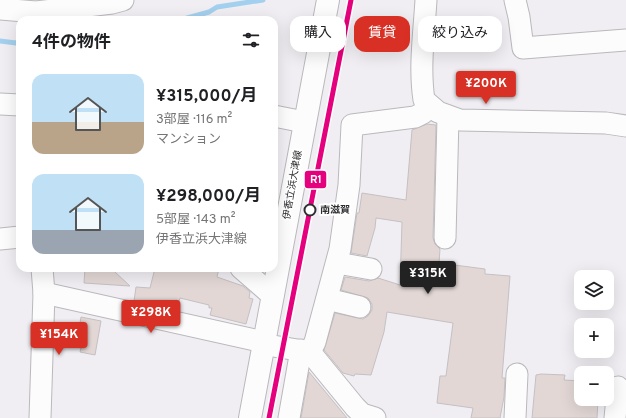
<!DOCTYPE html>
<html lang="ja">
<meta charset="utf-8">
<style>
body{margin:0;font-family:Overpass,"Noto Sans JP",sans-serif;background:#f6f6f6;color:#202124;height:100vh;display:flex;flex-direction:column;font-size:15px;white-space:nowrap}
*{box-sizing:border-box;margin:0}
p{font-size:13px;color:#757577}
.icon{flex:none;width:22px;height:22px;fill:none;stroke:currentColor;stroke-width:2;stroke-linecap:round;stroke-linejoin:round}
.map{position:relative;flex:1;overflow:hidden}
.sheet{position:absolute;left:16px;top:16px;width:262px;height:256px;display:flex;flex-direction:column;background:#fff;border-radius:12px;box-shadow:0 4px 16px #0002}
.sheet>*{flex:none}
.guide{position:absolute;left:290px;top:16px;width:276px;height:36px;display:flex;gap:8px}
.buttons{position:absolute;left:574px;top:270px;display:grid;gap:8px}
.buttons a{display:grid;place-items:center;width:40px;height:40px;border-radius:8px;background:#fff;box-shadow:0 4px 16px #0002;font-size:20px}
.price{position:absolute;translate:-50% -34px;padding:0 9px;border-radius:4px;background:#d93025;color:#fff;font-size:13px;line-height:26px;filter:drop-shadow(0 1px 2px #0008)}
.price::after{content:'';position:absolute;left:50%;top:24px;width:12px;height:9px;margin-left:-6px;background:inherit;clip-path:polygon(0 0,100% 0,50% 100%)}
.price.selected{background:#222;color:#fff}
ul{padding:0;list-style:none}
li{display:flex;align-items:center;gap:12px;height:100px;padding:0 16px}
li span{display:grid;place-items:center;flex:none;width:112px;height:80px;border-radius:12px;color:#555}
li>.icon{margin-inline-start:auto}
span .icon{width:48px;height:48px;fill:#fffc;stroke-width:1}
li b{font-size:17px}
h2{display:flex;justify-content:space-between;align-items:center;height:48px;padding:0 16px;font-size:17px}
.pill{padding:0 14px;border-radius:12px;background:#fff;box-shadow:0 4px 16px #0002;font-size:14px;line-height:36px}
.pill.selected{background:#d93025;color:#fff}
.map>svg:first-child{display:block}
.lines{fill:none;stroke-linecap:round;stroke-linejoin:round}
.stream{stroke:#a3d0ee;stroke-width:5}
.building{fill:#e2d7d5;stroke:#c3c1c3}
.minor-casing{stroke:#bab8bb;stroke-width:23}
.major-casing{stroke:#bab8bb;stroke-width:24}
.minor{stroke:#fdfcfd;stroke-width:21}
.major{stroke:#fdfcfd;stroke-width:22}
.rail-1-casing{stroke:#fff;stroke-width:8}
.rail-1{stroke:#e5007d;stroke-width:5}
.stop-dot{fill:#fff;stroke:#2f2d30;stroke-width:2}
.labels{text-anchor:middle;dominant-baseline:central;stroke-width:4;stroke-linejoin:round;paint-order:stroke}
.street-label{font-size:10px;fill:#2f2d30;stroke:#fff}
.stop-label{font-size:10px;font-weight:bold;fill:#2f2d30;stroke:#fff;text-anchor:start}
.line-badge{stroke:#fff;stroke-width:1.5}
.badge-label{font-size:11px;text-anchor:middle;font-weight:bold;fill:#fff}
</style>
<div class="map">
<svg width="626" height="418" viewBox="0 0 626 418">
<rect width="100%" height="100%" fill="#f0eef2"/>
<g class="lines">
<g class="stream">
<path d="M180,20l29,-8 8,-5 46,-7"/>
<path d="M0,41l16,2 4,-3"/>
</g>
</g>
<g class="building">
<path d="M427,124l9,1 -3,113 2,6 5,5 -1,14 46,6v5l25,2 -8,102h3l-1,19 -4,21h-29l2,-10 -36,-5 3,-27h6l7,-53 -66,-11 -3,20 -13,43 -16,-1 -1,2 -11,-3 -19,-23 11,-37 28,6 5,-3 4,-6v-6l-4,-6 -27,-8 4,-13 24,4 9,-3 22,7 2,-63 -26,-4 -1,10 -8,28 -16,-3 6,-40h2l3,-20 44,7 6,-70z"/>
<path d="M85,268h30v4l15,14 -46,-3z"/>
<path d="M155,268h64l-2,9 26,9 7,6 -1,6 4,1 -7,25 -36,-9 2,-7h-3v-3l-29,-7 -1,3 -3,-1 -3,10 -39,-9 2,-14 14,1z"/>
<path d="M81,317l20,4 -6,34 -15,-3 1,-4 -5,-1z"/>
<path d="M309,372l38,46h-46z"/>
<path d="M541,374l24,1 -1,5 17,1v18h17l-1,19h-65l4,-43z"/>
</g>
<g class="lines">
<g class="minor-casing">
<g id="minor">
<path d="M426,0c-2,33 -7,68 -2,100l14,12 22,8 146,3 20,3"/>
<path d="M515,0l4,17 4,31 103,-8"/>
<path d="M0,9l36,3 76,-9 11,-3"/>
<path d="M0,104l20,1"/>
<path d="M274,116l30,6"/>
<path d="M445,238l3,-121"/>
<path d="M0,239l20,-2"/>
<path d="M337,263l34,6"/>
<path d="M241,268l32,28"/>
<path d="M44,293l220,49 9,4 37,6 45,55 7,7 13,4"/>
<path d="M327,299l33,8"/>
<path d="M310,352l5,-10 25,-93 9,-64 3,-60 63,-8 8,-4 7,-6"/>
<path d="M40,418l4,-125 -2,-25"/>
<path d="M289,418l12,-68"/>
<path d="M515,418l2,-44"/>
<path d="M615,418l3,-31"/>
</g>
</g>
<g class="major-casing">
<path id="major" d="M250,418l78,-418"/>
</g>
<use href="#minor" class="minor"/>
<use href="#major" class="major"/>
<g class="rail-1-casing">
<path id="rail-1" d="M269,418l82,-418"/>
</g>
<use href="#rail-1" class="rail-1"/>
</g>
<circle class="stop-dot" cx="310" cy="210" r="5.5"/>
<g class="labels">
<g class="street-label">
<text transform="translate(293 185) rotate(-80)">伊香立浜大津線</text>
</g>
<g class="stop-label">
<text x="320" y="210">南滋賀</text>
</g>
</g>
<rect class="line-badge" x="304" y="170" width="23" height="19" rx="4" fill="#e5007d"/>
<g class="badge-label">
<text x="316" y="183">R1</text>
</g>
</svg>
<div class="buttons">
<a><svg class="icon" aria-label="layers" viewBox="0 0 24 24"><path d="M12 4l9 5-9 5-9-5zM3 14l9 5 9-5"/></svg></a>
<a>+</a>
<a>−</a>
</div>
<b class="price" style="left:486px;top:105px">¥200K</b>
<b class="price selected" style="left:428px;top:295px">¥315K</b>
<b class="price" style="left:151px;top:334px">¥298K</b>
<b class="price" style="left:59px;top:356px">¥154K</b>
<div class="guide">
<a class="pill">購入</a>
<a class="pill selected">賃貸</a>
<a class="pill">絞り込み</a>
</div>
<section class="sheet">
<h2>4件の物件<svg class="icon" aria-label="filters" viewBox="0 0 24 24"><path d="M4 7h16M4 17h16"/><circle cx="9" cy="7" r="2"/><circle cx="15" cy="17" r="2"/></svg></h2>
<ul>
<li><span style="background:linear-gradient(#bfe0f5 60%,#b9a48a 0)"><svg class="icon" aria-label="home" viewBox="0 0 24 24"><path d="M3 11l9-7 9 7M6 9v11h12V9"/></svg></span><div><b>¥315,000/月</b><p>3部屋 · 116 m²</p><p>マンション</p></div></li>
<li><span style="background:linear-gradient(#bfe0f5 70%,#9aa5b1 0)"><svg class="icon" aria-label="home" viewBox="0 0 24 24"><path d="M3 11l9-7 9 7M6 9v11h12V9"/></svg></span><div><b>¥298,000/月</b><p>5部屋 · 143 m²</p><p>伊香立浜大津線</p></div></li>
</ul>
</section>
</div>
